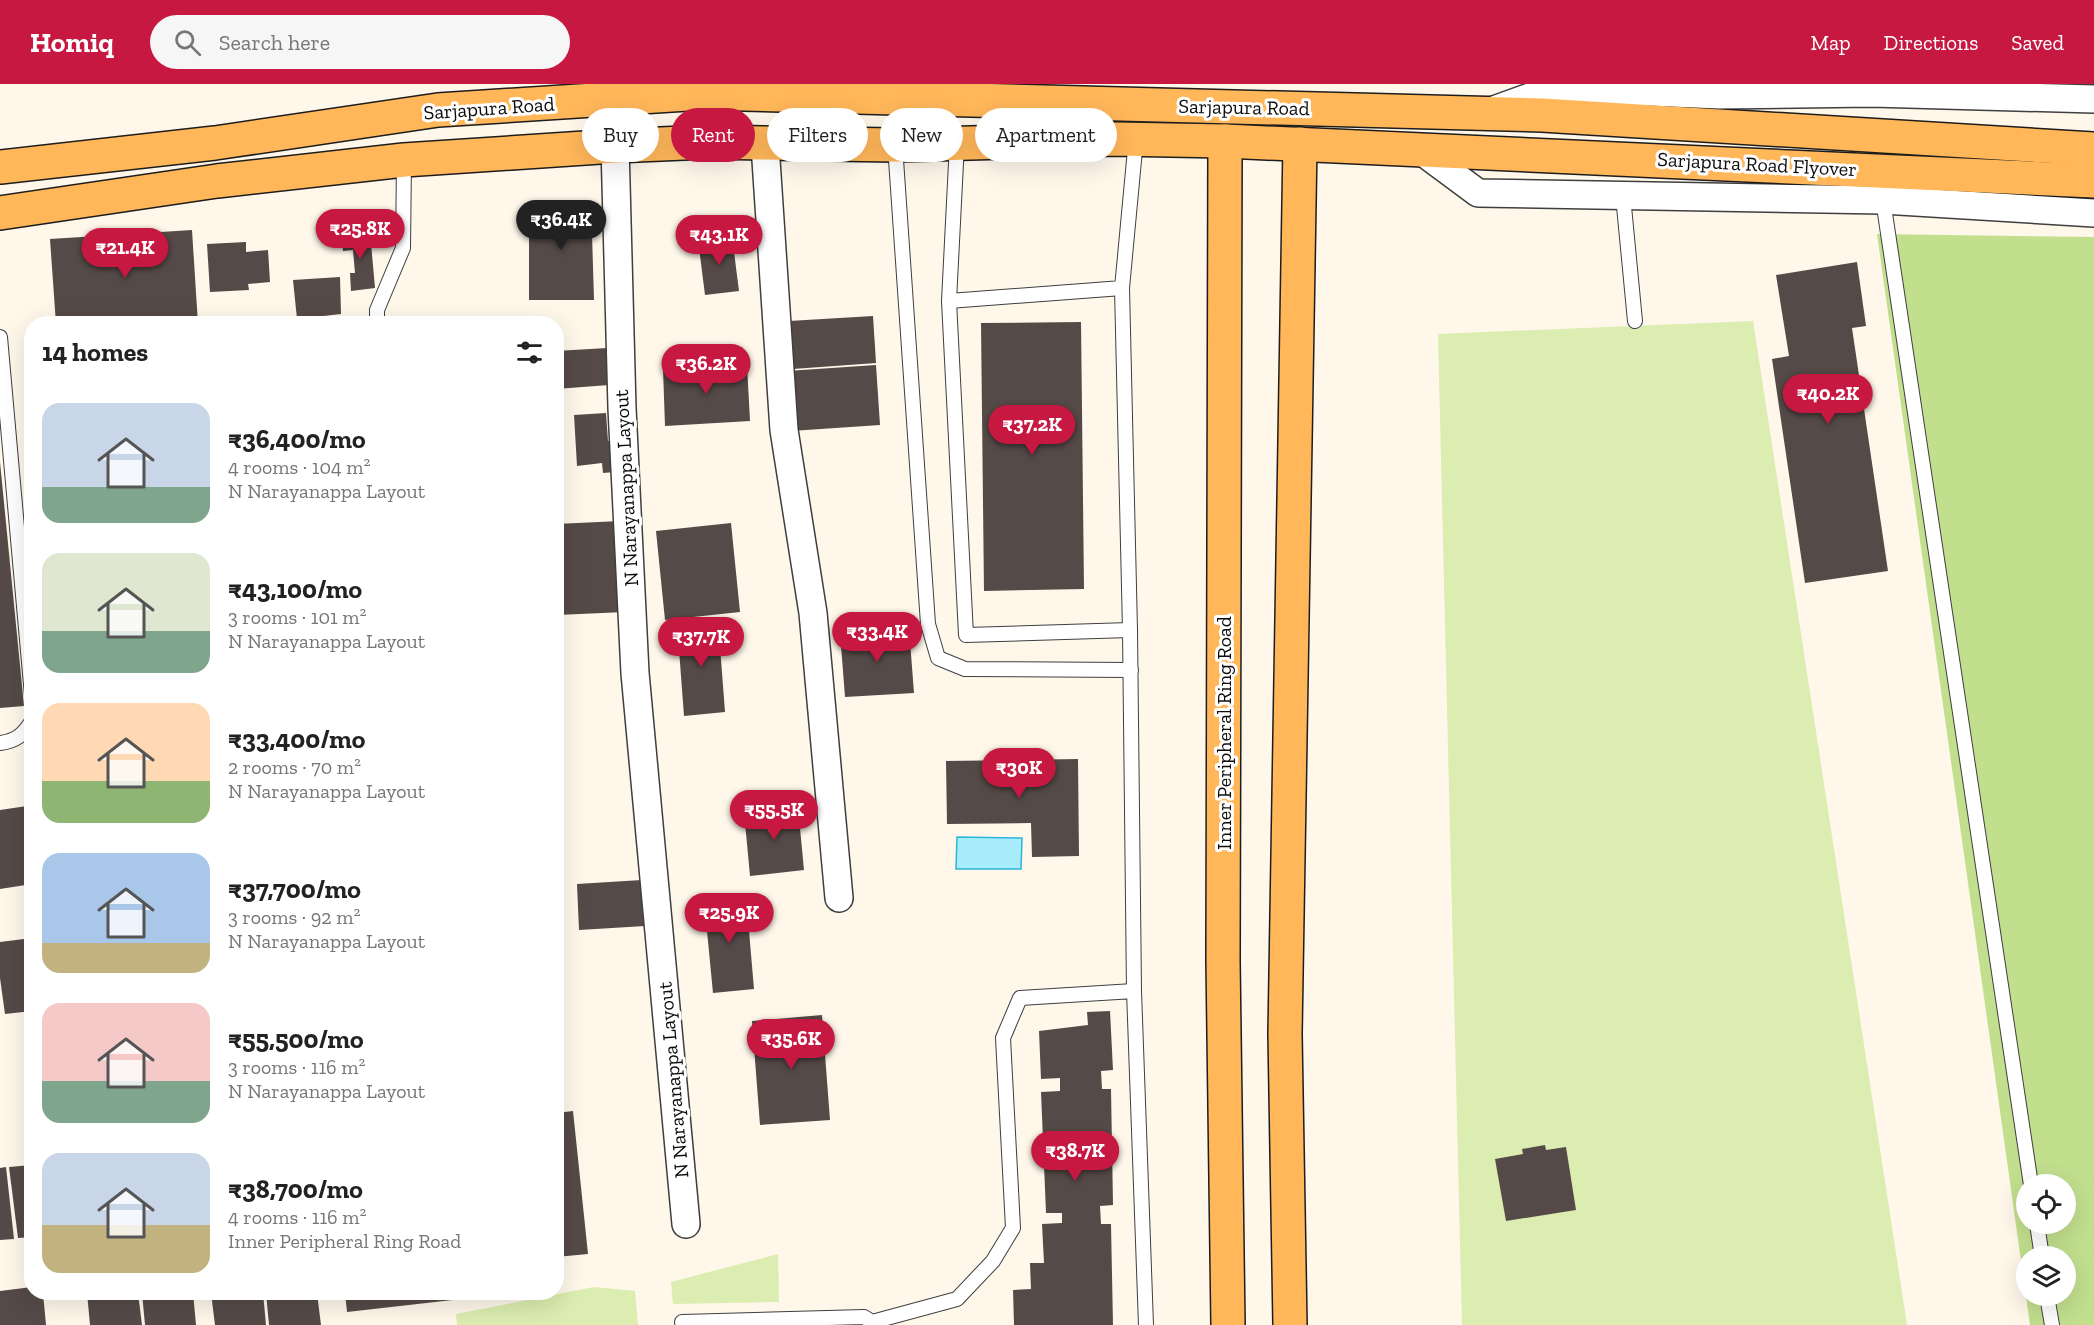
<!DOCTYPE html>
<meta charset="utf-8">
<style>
body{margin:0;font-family:"Zilla Slab",serif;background:#f6f6f6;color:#222;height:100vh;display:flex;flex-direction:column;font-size:22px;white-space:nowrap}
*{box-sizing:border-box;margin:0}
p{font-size:20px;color:#767676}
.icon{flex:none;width:33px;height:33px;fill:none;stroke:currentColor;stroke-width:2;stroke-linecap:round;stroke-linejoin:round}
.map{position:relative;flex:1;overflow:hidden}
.side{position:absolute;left:24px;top:232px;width:540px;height:984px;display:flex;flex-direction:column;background:#fff;border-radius:24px;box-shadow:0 6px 24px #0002}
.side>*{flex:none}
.hud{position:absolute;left:582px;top:24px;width:570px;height:54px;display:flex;gap:12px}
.tools{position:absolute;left:2016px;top:1090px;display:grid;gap:12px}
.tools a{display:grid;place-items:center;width:60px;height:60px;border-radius:50%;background:#fff;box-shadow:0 6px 24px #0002;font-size:30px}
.price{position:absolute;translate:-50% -51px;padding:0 14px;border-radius:21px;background:#c71842;color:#fff;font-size:20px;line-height:39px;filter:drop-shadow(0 2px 3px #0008)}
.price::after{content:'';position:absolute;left:50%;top:36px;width:18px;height:14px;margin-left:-9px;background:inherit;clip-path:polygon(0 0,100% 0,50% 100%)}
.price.on{background:#222;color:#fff}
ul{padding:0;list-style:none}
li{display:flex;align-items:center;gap:18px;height:150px;padding:0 18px}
li span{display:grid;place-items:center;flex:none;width:168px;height:120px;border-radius:18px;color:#555}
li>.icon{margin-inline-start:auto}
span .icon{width:72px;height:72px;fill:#fffc;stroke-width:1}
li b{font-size:26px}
h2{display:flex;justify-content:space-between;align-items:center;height:72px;padding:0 18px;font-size:26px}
.chip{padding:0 21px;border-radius:27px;background:#fff;box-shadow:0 6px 24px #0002;font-size:21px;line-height:54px}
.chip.on{background:#c71842;color:#fff}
header{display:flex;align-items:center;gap:36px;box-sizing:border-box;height:84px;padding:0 30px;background:#c71842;color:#fff}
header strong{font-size:28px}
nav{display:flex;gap:33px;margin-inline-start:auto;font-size:21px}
.search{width:420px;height:54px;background:#f6f6f6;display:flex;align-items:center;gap:15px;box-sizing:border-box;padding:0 21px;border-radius:33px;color:#767676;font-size:22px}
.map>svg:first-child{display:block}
.green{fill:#dbedb0}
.forest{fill:#c2df8e;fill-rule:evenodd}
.water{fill:#a9edfc;stroke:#2ab5d9;stroke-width:1.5}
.building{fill:#554a47}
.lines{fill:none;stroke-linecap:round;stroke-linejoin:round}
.lane-casing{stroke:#3f3f3f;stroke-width:16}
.street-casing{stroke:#3f3f3f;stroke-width:30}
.primary-casing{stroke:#1d1d1d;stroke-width:36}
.lane{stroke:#fff;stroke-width:14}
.street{stroke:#fff;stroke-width:27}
.primary{stroke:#ffb75a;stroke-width:33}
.labels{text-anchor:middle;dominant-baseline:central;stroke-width:6;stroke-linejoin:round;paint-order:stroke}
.street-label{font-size:20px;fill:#0c0c0c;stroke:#fff}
</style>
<header>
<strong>Homiq</strong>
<div class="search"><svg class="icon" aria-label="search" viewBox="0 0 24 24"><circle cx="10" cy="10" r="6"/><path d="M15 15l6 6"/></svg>Search here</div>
<nav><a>Map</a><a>Directions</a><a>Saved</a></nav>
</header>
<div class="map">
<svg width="2094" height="1241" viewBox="0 0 2094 1241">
<rect width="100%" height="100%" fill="#fff7ea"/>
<g class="green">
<path d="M1753,237l154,1004h-445l-24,-991z"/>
<path d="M778,1170l1,48 -106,2 -2,-22z"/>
<path d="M594,1203l41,4 3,34h-181l-1,-11z"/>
</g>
<path class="forest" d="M1877,150l217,3v1088h-64zM2026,1101h40v39h-40zM2026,1173h40v39h-40z"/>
<path class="water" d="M957,753l65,1 -1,31h-65z"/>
<g class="building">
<path d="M591,117l3,99h-65v-98z"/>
<path d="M192,146l6,94h-142l-6,-85z"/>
<path d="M370,148l5,56 -24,3 -1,-18h5l-2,-23 -10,1 -2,-16z"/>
<path d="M732,152l7,55 -34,4 -7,-55z"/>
<path d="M246,158v10l22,-2 2,32 -22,2 1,6 -39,2 -3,-48z"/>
<path d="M1857,178l9,64 -14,2 36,243 -83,12 -33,-224 17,-3 -13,-81z"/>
<path d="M340,193l1,37 -44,5 -4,-39z"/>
<path d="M873,232l3,47 -83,6 -4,-48z"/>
<path d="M1081,238l3,267 -100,2 -3,-268z"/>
<path d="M607,264l2,37 -53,4v-38z"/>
<path d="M747,281l3,56 -85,5 -2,-57z"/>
<path d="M876,281l4,60 -89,6 -4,-60z"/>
<path d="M606,329l2,28 5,-1 2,32 -12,1 -1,-10 -25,3 -3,-51z"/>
<path d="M0,378l24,244 -24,2z"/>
<path d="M620,437l5,91 -68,3 -1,-91z"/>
<path d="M731,439l9,89 -75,8 -9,-89z"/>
<path d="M718,536l7,92 -41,4 -7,-93z"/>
<path d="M909,544l5,65 -69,4 -5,-64z"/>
<path d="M1078,675l1,97 -47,1 -1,-34 -84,1 -1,-63z"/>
<path d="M27,722l5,36v42l-32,5v-79z"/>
<path d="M798,723l6,63 -54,6 -6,-64z"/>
<path d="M642,796l3,46 -66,4 -2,-46z"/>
<path d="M746,812l8,93 -41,4 -9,-93z"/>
<path d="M32,854v73l-27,3 -5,-36v-36z"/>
<path d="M556,903l7,41 -7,1z"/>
<path d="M1110,927l3,59 -12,1 1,18h9l2,116 -13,1 1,18h10l2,101h-99l-1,-35 18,-1 -1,-26h14l-2,-39 20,-1v-10h-16l-5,-121 19,-1v-13l-19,1 -2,-48 49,-6 -1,-13z"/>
<path d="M822,931l8,105 -70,5 -8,-104z"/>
<path d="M573,1027l15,143 -32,3v-144z"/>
<path d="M1545,1061l1,5 20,-3 10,63 -70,11 -11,-62 28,-5 -1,-5z"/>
<path d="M32,1081v72l-14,1 -9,-71z"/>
<path d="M6,1083l8,72 -14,1v-72z"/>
<path d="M32,1203v6h11l3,32h-46v-34z"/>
<path d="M87,1209h51l4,32h-52z"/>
<path d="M142,1209h51l3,32h-51z"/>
<path d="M211,1209h52l3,32h-51z"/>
<path d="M266,1209h51l4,32h-52z"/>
<path d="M345,1209h143v3l-141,16z"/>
</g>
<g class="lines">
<g class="lane-casing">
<g id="lane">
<path d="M895,61l33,479 10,34 27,11 166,1"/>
<path d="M1623,112l12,125"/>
<path d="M1883,116l148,985"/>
<path d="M1122,204l8,342"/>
<path d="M949,217l8,-158"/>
<path d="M377,240v-14l26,-62 1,-87"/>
<path d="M0,253l32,359"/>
<path d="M0,659c16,-2 23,-8 32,-22"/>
<path d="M1134,907l-4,-361 -164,5 -17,-334 173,-13 14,-149"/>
<path d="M2037,1140l5,33"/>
<path d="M2047,1212l5,29"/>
<path d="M682,1238l182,-5 8,5 85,-23 36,-38 20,-33 -10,-190 17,-40 114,-7 12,334"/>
</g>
</g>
<g class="street-casing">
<g id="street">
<path d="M1491,27l64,-23 164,7 153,-2 222,6"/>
<path d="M765,61l19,285 29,183 26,285"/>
<path d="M615,62l7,262 13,265 51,551"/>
<path d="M1420,66l58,43 405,7 211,13"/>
</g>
</g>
<g class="primary-casing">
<g id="primary">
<path d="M1225,57l-2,819 5,365"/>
<path d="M0,83l215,-24 223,-33 265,-17 839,22 552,34"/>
<path d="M0,129l217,-32 187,-21 211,-14 92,-4 188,3 221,-6 109,2 869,40"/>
<path d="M1290,1241l-5,-291 15,-890"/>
</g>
</g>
<use href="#lane" class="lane"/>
<use href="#street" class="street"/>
<use href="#primary" class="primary"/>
</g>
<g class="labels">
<g class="street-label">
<text transform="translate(1244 23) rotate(1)">Sarjapura Road</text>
<text transform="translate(489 24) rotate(-4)">Sarjapura Road</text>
<text transform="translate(1757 80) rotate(3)">Sarjapura Road Flyover</text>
<text transform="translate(626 404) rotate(-93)">N Narayanappa Layout</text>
<text transform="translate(1224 649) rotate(-90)">Inner Peripheral Ring Road</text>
<text transform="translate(673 996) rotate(-95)">N Narayanappa Layout</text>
</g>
</g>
</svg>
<div class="tools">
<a><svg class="icon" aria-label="locate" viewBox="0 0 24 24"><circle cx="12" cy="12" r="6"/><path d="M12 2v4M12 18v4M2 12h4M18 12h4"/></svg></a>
<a><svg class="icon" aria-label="layers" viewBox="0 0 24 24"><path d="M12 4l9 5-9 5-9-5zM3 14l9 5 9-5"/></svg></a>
</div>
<b class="price on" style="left:561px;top:167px">₹36.4K</b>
<b class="price" style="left:360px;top:176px">₹25.8K</b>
<b class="price" style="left:719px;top:182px">₹43.1K</b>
<b class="price" style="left:125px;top:195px">₹21.4K</b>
<b class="price" style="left:706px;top:311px">₹36.2K</b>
<b class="price" style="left:1828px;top:341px">₹40.2K</b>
<b class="price" style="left:1032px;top:372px">₹37.2K</b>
<b class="price" style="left:877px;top:579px">₹33.4K</b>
<b class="price" style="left:701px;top:584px">₹37.7K</b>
<b class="price" style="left:1019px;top:715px">₹30K</b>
<b class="price" style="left:774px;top:757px">₹55.5K</b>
<b class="price" style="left:729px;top:860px">₹25.9K</b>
<b class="price" style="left:791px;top:986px">₹35.6K</b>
<b class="price" style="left:1075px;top:1098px">₹38.7K</b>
<div class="hud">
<a class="chip">Buy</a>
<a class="chip on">Rent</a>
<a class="chip">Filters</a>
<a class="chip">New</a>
<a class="chip">Apartment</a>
</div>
<section class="side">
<h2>14 homes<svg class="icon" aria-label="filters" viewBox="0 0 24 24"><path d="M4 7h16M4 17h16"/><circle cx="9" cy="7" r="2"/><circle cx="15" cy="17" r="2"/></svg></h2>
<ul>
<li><span style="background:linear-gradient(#c9d6e8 70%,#7fa58c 0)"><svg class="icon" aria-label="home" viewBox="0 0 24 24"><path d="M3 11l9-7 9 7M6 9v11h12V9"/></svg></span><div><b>₹36,400/mo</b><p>4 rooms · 104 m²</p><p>N Narayanappa Layout</p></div></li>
<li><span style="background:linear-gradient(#dfe7d0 65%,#7fa58c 0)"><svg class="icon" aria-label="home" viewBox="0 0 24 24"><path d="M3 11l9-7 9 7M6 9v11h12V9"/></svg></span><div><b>₹43,100/mo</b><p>3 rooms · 101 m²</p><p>N Narayanappa Layout</p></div></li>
<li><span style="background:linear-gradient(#ffd9b3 65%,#8fb573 0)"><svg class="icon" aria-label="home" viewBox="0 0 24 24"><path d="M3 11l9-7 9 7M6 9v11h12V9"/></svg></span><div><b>₹33,400/mo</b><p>2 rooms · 70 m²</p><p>N Narayanappa Layout</p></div></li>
<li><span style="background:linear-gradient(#a9c7e8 75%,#c2b280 0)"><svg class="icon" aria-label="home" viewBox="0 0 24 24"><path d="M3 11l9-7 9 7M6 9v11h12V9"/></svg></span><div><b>₹37,700/mo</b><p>3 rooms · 92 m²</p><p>N Narayanappa Layout</p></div></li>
<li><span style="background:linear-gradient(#f6c9c9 65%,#7fa58c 0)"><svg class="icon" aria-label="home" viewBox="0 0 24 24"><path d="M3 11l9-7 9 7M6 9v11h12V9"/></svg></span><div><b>₹55,500/mo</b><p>3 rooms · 116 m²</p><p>N Narayanappa Layout</p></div></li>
<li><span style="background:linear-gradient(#c9d6e8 60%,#c2b280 0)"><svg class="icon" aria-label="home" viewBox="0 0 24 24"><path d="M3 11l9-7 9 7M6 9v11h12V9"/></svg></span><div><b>₹38,700/mo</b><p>4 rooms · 116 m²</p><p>Inner Peripheral Ring Road</p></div></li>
</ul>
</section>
</div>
